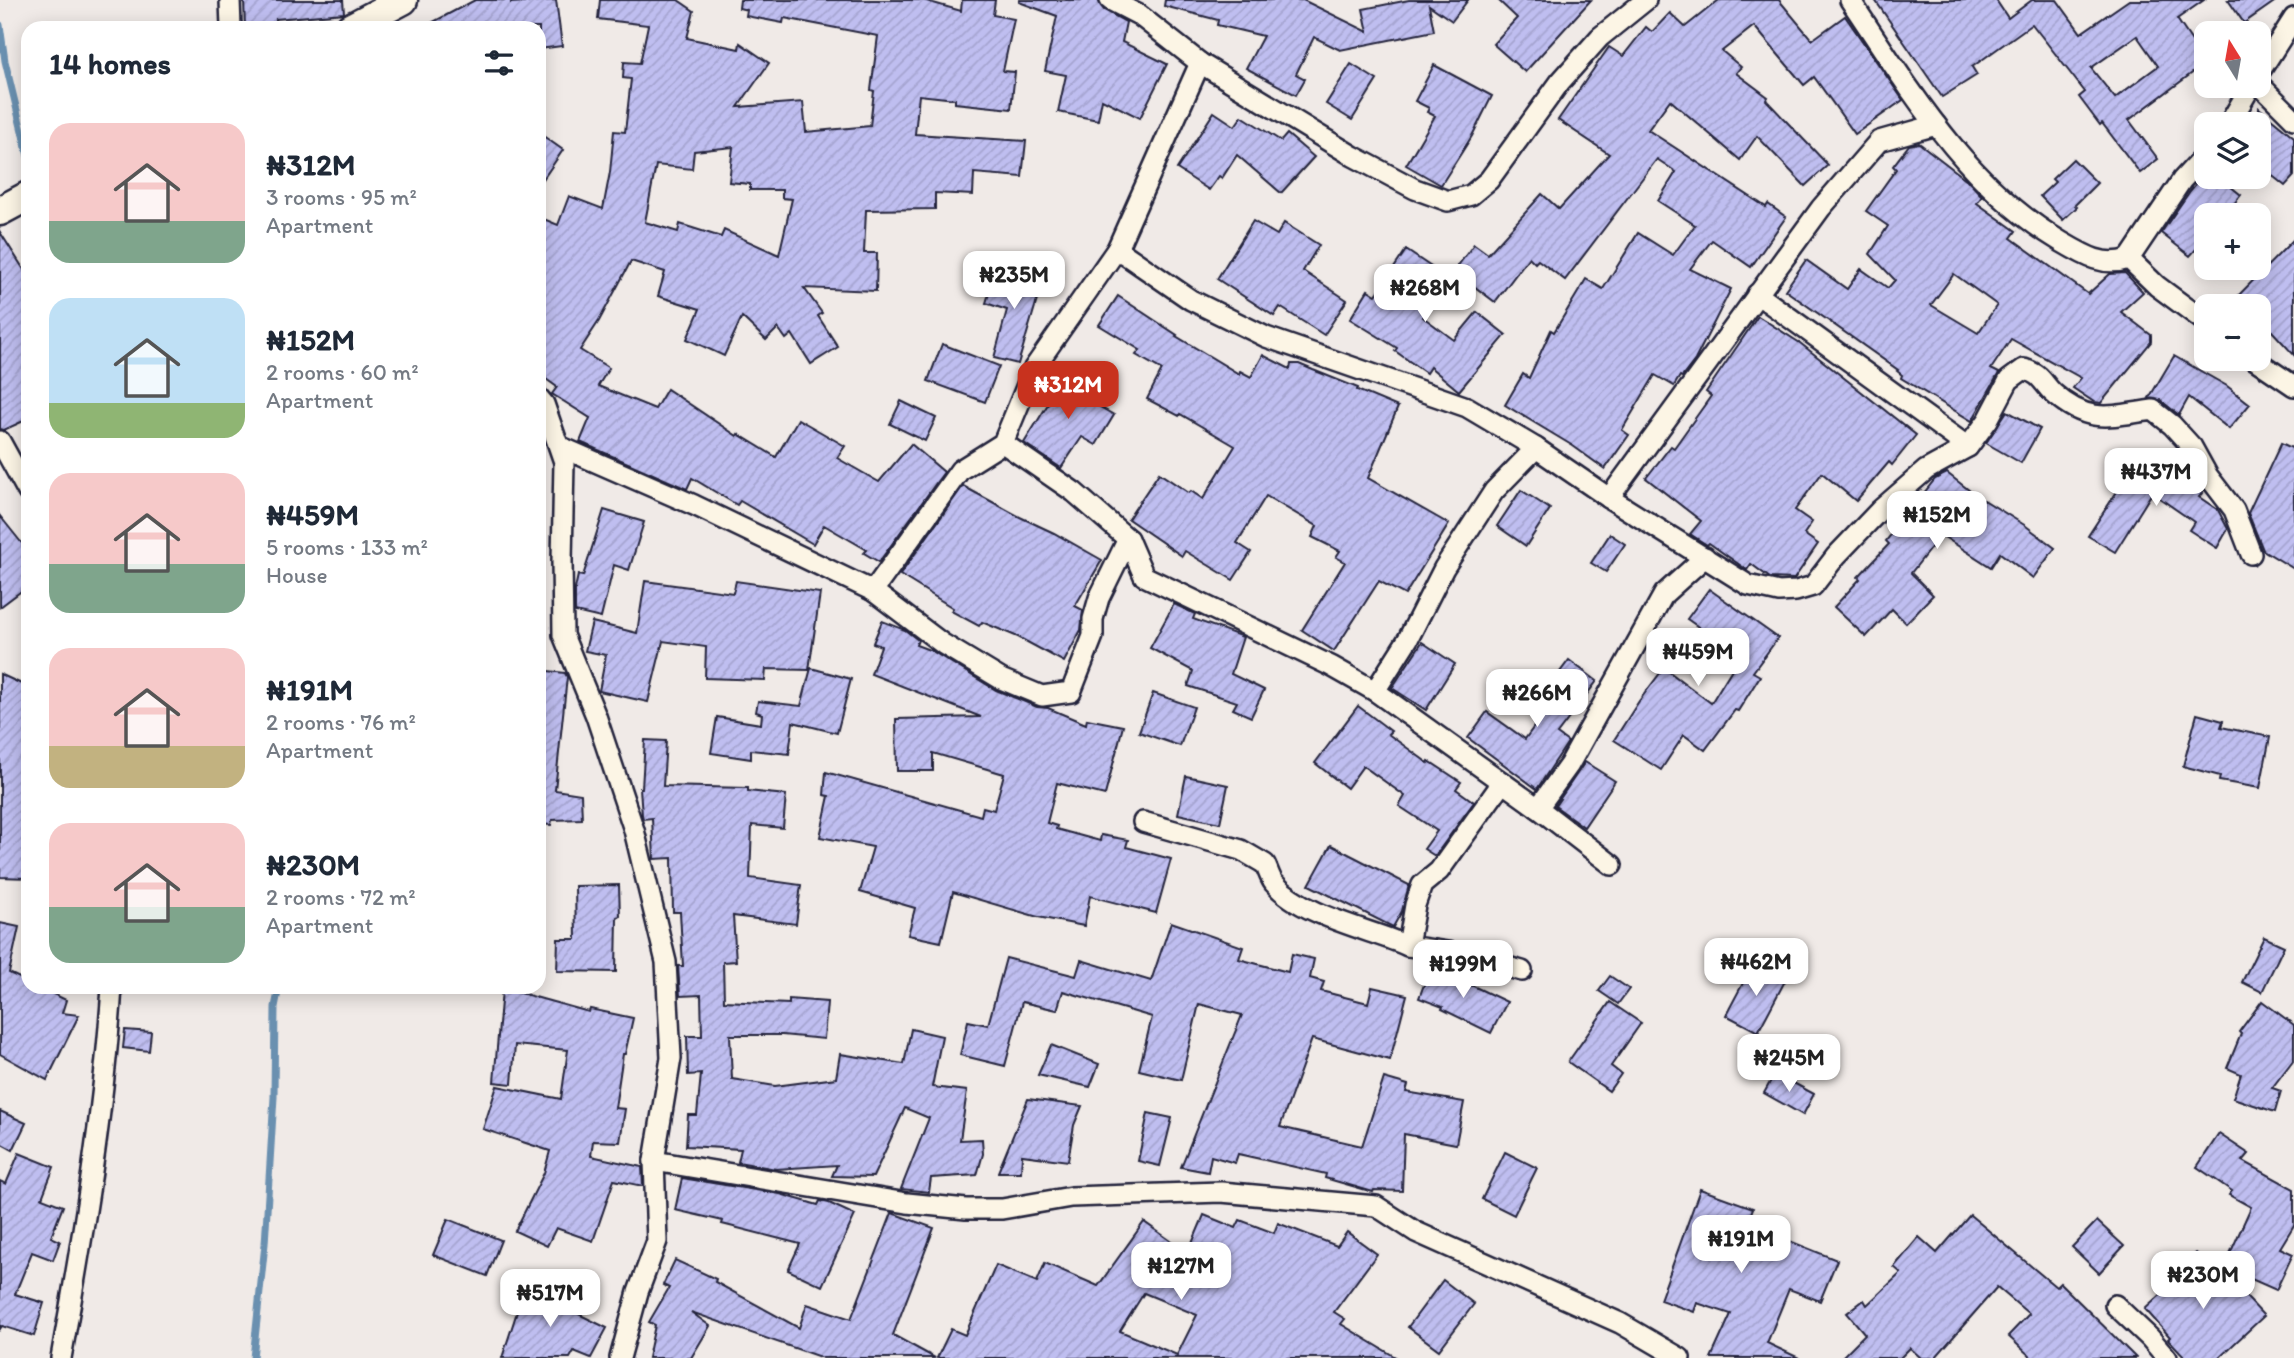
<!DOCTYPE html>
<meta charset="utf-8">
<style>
body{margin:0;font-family:Itim,sans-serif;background:#f6f6f7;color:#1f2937;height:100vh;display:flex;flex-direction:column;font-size:26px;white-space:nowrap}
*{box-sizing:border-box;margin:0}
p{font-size:23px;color:#747a83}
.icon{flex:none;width:38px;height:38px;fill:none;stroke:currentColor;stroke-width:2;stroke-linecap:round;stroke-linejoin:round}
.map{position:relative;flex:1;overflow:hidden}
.side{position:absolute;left:21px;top:21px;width:525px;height:973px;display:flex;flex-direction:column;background:#fff;border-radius:21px;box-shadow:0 4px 18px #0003}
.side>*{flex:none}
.needle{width:46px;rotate:349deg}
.tools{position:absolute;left:2194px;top:21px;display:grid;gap:14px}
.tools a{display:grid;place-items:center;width:77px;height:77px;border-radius:14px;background:#fff;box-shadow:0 4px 18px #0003;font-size:35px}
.price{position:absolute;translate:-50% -60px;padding:0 16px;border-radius:14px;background:#fff;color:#222;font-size:23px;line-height:46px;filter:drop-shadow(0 2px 4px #0008)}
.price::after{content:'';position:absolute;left:50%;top:42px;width:21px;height:16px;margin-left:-10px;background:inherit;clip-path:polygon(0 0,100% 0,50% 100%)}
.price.current{background:#c8321e;color:#fff}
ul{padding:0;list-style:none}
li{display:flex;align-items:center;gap:21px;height:175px;padding:0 28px}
li span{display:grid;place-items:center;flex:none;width:196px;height:140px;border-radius:21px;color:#555}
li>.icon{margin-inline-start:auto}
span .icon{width:84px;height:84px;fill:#fffc;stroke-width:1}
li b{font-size:30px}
h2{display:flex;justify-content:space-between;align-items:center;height:84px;padding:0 28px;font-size:30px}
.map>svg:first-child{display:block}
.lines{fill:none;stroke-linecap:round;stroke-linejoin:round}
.stream{stroke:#6b90b0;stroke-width:7}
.building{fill:url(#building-hatch);stroke:#22223b;stroke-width:2;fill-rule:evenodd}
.street-casing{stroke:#22223b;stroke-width:24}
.secondary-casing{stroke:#22223b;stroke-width:33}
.street{stroke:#fcf5e5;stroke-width:19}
.secondary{stroke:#fcf5e5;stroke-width:28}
</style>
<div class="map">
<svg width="2294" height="1358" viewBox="0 0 2294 1358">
<defs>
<pattern id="building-hatch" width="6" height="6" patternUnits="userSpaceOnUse" patternTransform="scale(1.75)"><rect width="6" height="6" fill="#bfbef0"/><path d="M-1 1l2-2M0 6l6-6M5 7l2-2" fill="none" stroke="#a4a3cf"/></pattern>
</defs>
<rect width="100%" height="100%" fill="#f0eae7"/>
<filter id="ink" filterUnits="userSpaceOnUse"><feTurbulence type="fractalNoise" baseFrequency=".0143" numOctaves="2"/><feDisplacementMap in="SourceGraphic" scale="14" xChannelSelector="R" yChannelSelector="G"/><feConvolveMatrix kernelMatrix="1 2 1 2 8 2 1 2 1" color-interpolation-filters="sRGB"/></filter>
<g filter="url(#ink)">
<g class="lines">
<g class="stream">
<path d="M0,25l5,36 23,95"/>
<path d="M253,1358l12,-114 9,-147 1,-90 4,-20"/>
</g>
</g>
<g class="building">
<path d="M244,0h99l1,13 -68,6v8l-31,1z"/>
<path d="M475,0h36v3l45,-3 6,46 -23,3v-21h-117z"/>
<path d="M600,0h78l16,11 -7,27 52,11 1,-6 29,20 -31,44 65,-5 3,30 64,-6 4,-35 -3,-1 7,-54 -94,-18 -1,5 -37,-7 1,-6 -8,-2 1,-8h183l38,11 1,-11h33l-2,15 21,4 -11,52 12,1 -4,37 -56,-6v-4l-36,-4 -4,39 111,7 -4,36 -48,-4 -1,22 -38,-2v16l-69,1 -2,43h13l-1,38 -72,-3 18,25 -4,3 20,31 -27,17 -19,-30 -6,5 -8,-11 -12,12 -24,-23 -18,39 -37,-17 13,-30 -42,-13 7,-24 -34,-11 -32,60 -19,29 29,18 -11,18 57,23 12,-20 70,47 1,-2 38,23 22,-38 47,27 -8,12 42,24 32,-38 33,28 -65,90 -15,-9 3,-3 -43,-25 -11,19 -73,-43 -3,4 -45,-27 -5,11 -107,-47 10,-24 -38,-24 5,-7 -18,-13v-157l19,8 11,-29 34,13 7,-37 4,-41 11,1 6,-53 -8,-1 1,-16 16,1 8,-38 -50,-6zM733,147l-4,35 21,2v6h32v8l10,1 -13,56 -55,-25 -3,7 -41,-13 -2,8 -33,-10 11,-57 36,4 2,-18z"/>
<path d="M1019,0h79l6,10 22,12 -4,20 45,22 -27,54 -38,-19 -4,21 -40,-8 8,-37 -21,-4 12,-55 -38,-14z"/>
<path d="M1165,0h138l65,32 -5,-23 46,-9h59l-16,21 -23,-16 5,26 -94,19 -26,-13 -18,37 9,5 -9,16 -50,-27 17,-32 -46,-11 1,-5 -54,-14z"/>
<path d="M1498,0h93l-66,72 -32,-28 24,-26z"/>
<path d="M1719,0h60l33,40 33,-24 58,84 -48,34 -41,-57 -10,8 -50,-59 -32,25 19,16 -5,6 32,24 -2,3 62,65 -23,21 -48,-50 -17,24 -70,-60 -22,30 118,77 2,-3 18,13 -35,50 -39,-27 -22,29 41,20 -36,71 -13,17 -2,-1 -6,10 -19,-11 -33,55 7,5 -24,34 -32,-23 -68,-41 18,-31 6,4 22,-48 3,2 32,-53 17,10 35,-56 35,22 22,-30 -37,-24 18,-29 -19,-13 -92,121 -27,-20 -3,3 -6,-6 -34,45 -41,-31 20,-27 14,10 54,-60 17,15 50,-55 -51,-34 51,-73 14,9 23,-29 6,5 18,-19 15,14z"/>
<path d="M1875,0h121l12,18 24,-18h25l24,33 48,-33h75l-27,19 23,34 -7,6 6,9 -70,52 29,39 -18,14 -38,-50 -2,2 -21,-28 6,-5 -53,-68 -60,43 5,8 -35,22zM2137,36l21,30 -43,32 -24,-30z"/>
<path d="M2228,0h49l-33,23z"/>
<path d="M1351,64l26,16 -25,40 -26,-16z"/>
<path d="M1434,65l58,31 -20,40 -31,49 -35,-20 29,-49 -8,-4 2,-4 -14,-7z"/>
<path d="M2259,108l35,29v39l-9,10 -26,-21z"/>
<path d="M1214,112l21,14 7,-10 39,25 6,-7 27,23 -33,36 -44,-38 -15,23 -3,-2 -10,14 -32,-21z"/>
<path d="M539,133l24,17 -24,35z"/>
<path d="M1919,143l48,37 15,16 -5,7 39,28 -5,7 77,56 22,-20 15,-1 18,19 -22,20 30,23v7l-50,61 -7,-1 -21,-14 8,-10 -70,-39 -20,30 8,4 -27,48 -71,-43 1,-3 -5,-4 1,-1 -113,-80 21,-30 41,29 14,-20 27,19 7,-8 -25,-26 18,-28 -22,-15 30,-42 -3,-3 16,-21zM1954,274l43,31 -19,28 -47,-28z"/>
<path d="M2073,159l24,24 -22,22 2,2 -14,13 -23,-24 15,-14 -3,-3z"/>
<path d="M2207,171v9l3,-3h9l22,18 -16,20h-18v22l-17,19 -29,-23 29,-42z"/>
<path d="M1253,221l24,14 7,-12 35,22 -16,26 44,29 -23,35 -44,-28 -6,9 -57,-37z"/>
<path d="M0,232l28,44v143l-24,11 -4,-1z"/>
<path d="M2294,239v116l-35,-38v-11h-31z"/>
<path d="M1406,250l43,29 -26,38 31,23 23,-28 29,23 -47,56 -29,-24 -4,6 -31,-22 2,-3 -47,-29 18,-29 8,5z"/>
<path d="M997,268l45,15 -24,81 -24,-6 13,-48 -21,-7z"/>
<path d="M1118,296l59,39 -1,1 63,38 1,-3 11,6 12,-22 27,14 1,-5h8l14,6 45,18 -1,2 41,17 -30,71 81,46 -44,71 -26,-14 -45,70 -32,-21 43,-68 -9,-5 4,-6 -28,-14 5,-11 -51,-30 -29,47 14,9 -18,28 -48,-29 -3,5 -54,-37 31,-46 30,20 2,-2 12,8 32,-53 -55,-32 -1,2 -32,-17 15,-29 -26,-15 4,-5 -41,-25z"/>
<path d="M1758,316l42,27 116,92 -24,30 -3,-3 -33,39 -34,-28 -27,37 17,12 -8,12 14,10 -24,35 -24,-1 -19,-14 -4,6 -38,-27 -2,2 -17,-11 11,-13 -55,-43 25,-32 3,2 37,-52 -5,-4z"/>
<path d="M942,344l57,22 -14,36 -57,-21z"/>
<path d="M2174,356l53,30 23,18 -21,25 -40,-32 -10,18 -19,-15 -11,-2z"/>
<path d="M1065,365l21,14 -9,15 37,21 -18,30 -14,-8 -21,31 -37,-25 37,-60 -6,-3z"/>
<path d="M901,401l35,17 -11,23 -35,-17z"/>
<path d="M2007,411l33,18 -19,34 -35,-20z"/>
<path d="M2281,443l13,6v120l-31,-19 -15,-37z"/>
<path d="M2137,461l39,26 6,-9 21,14 -4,5 19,13 10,19 -11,19 -28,-18 5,-8 -42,-29 -37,59 -27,-16z"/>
<path d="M1947,473l36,28 1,-1 42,26 29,22 -22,30 -33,-25 -9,14 -50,-32 -30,38 22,22 -27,28 -14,-14 -26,28 -32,-30 26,-28 -2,-2 31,-33 -3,-3 49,-62z"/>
<path d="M963,486l57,31 34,16 48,27 -27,46 8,4 -2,20 -17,32 -46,-25 -36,-15 -3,4 -28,-15 2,-3 -53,-33z"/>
<path d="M1521,490l29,19 -24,37 -29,-20z"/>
<path d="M604,510l40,12 -15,48 -15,-5 -13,53 -26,-6v-23l3,-14 5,1z"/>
<path d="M0,516l28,35v35l-28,21z"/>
<path d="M1610,534l15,10 -19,28 -15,-9z"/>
<path d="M645,581l88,12 3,-12 84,12 -11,77 -43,-1 -1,11 -60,-2 1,-31 -43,-6 -15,61 -49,-11 7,-36 -21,-4 7,-29 45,11z"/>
<path d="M1709,589l69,49 -25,34 7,4 -22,35 -3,-1 -30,40 -21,-15 -23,35 -47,-30 25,-39 25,-33 47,35 29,-47 -53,-37z"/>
<path d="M1174,604l21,10 -2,5 50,18 -12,37 33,16 -13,27 -18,-8 4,-7 -49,-16 5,-15 -43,-23z"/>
<path d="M882,621l23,9 13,10 -2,5 16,6 64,39 41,17 11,1 38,16 1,-5 36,7 -18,69 -48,-12 -10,40 10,3 -1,3 44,12 1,-6 27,5 -2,7 45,12 -15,54 -66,-17 -6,30 -46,-9 -85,-25 -12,50 -33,-7 7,-27 -55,-16 13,-45 -53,-10 9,-41 -5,-1 2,-23 155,44 2,-9 11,3 10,-36 -71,-21v18h-36l-1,-52 85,-2 -110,-43 10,-28 -8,-3z"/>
<path d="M1422,642l33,22 -29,46 -34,-22z"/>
<path d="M1569,660l28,21 -40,53 11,8 -31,47 -69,-51 19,-26 38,27 29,-40 -9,-7z"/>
<path d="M811,668l40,11 -14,54 -44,-11 -4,32 -38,-4v9l-40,-6 6,-36 44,7 1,-10 -6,-2 2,-11 43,5z"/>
<path d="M539,670l26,3 2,4 -12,113 26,4 1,25 -30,1 -1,5 -12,-1z"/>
<path d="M0,674l28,13v191l-28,-1z"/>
<path d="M1153,693l41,14 -14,39 -41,-14z"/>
<path d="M1358,706l33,25 -3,3 40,29 1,-2 32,21 -5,7 18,13 -39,54 -11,-7 13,-18 -38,-25 6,-10 -42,-30 -16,22 -32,-25z"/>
<path d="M2197,714l26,7 -2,6 49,10 -10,51 -41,-7 1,-5 -37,-10z"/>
<path d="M645,740l21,1 -3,45 85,2v3l38,4 -3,33 -31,-3 -2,53 51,7 -5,39 -63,-8 3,45 -13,1 1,39 65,3v-5l38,3 -3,37 -42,-4h-52l2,44 43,7 61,-8 4,-24 64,10 7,-35 31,7 -10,51 35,4 -7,49 22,-1 1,15 -6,21 -46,3 -2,14 -28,-3 28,-71 -24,-10 -32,69 -41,-1 5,-11 -61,4 -38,-7 3,-13 -55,-3 2,-31h9l4,-41 -13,1 -1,-39h15l-1,-41 -21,1 -2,-30h5l-3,-54h-7l-1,-54 -18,1 -2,-41 -9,1 -1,-4 -2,-27h2z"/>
<path d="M1585,762l30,19 -31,46 -29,-21z"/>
<path d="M1186,776l42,9 -8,38 -42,-9z"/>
<path d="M1331,845l78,40 -7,26 -9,16 -84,-42z"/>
<path d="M619,885l1,31 -3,1 -1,55 -59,-1 1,-32h18l-1,-53z"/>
<path d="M1171,922l72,25 -4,12 49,13 4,-18 22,5 -4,19 14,4 -3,9 47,12 4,-16 35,8 -17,65 -78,-21 -32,88 82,19 22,-68 24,7 -2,7 58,10 -8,42 -52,-10 -2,57 -28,-1 -1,2 -48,-14 1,-4 -88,-20 -3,9 -24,-7 -3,16 -27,-5 61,-152 -43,-11 -18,76 -42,-10 13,-53 -89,-26 -6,19 -35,-8 -17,64 -45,-11 8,-34 20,4 18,-67 70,18 5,-16 70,21z"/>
<path d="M0,923l19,4 -10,46 19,9v5h11l27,13 -4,13 17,2 -32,65 -47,-26z"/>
<path d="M2264,937l20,9 -22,46 -20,-10z"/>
<path d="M1753,964l32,17 -27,51 -32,-17z"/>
<path d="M1431,966l76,36 -16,31 -49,-24 1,-2 -24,-9z"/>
<path d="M1610,976l19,13 -11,15 -19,-13z"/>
<path d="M502,990l15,2 72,20 1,-3 43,9 -8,36h-2l-8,54 10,1 -5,33 -27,-1 -2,15 51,11 1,19 -29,-6 -21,61 -37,-13 -9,18 -32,-15 29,-58 6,-22 -67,-22 14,-43 64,13 7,-49 -53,-5 -3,39 -18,-2z"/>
<path d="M2262,1001l32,24v34l-22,29 9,3 -6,21 -42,-14 8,-24 -14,-6 14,-34 -2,-2z"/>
<path d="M1610,1002l31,21 -30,43 10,8 -12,17 -41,-29z"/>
<path d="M125,1030l26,2 -2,19 -26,-3z"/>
<path d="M1051,1045l48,19 -9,23 -52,-12z"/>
<path d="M1775,1073l39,21 -11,21 -39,-22z"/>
<path d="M1028,1099l54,7 -8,19 -6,36 -46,-6 -1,17h-23z"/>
<path d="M0,1111l26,12 -13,27 -13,-7z"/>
<path d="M1148,1113l24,5 -12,48 -22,-5z"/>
<path d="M2219,1134l30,20 -6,7 51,28v36l-14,23 13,6 -17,36 -52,-23 27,-60 -22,-12 3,-4 -35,-24z"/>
<path d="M1505,1152l32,16 -23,47 -32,-16z"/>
<path d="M19,1153l35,14 -12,31 21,8 -12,31 9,4 -7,19 -21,-8 -17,42 29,9 -10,33 -32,-10 -2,3v-148l6,3z"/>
<path d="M682,1178l98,16 38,11 2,-4 9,2 26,12 -33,71 -34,-16 12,-26 -78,-20 1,-3 -48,-11z"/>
<path d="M1700,1189l53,19 -6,16 90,36 -17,41 -31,-12 -22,54 32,15h-88l20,-44 -34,-11 -3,9 -34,-12z"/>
<path d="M892,1213l42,15 -41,107 42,23h-112l-132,-46 19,14 -19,32h-43l7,-33 -6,-3 20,-34 -6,-3 12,-25 41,19 -1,3 84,46 8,-24 44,15z"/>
<path d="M1204,1215l32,13 4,-8 34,13 4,-10 59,23 10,-14 30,22 -43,58 11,7 -4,5 56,34h-460l14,-29 14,6 31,-70 41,17 8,-19 53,23 46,-64 44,31zM1144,1293l53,22 -20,40 -57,-24z"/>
<path d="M1970,1215l86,72 4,-4 76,75h-104l-24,-22 21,-22 -32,-27 -62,71h-14l-11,-10 -10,10h-59l24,-24 -18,-21 17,-13 3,5 34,-32 -7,-6 25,-30 18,16z"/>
<path d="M448,1219l53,21 -14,36 -54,-21z"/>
<path d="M2097,1221l27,25 -25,27 -27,-26z"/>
<path d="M2196,1253l24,22 2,-4 42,45 -45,42h-33l-18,-19 2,-2 -25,-28 21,-19 -4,-4z"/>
<path d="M1443,1280l31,24 -35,46 -31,-23z"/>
<path d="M526,1284l30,10 -2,8 53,26 -16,30 -17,-7 -4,7h-68z"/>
</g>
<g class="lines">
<g class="street-casing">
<g id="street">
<path d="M230,0l1,28"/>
<path d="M1110,0l29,15 61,48 153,93 62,33 33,12 23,-6 18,-15 71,-98 40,-45 46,-37"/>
<path d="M1850,0c59,88 116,185 210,241 22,13 43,27 69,18l28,27 50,37"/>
<path d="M2259,73l35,-55"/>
<path d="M2259,84l35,35"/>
<path d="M2229,124l22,-38"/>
<path d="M1117,249l74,51 75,37 201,70 69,41 73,50 139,87 31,7 17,-1 17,-5 23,-30 44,-46 46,-40 42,-23 20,-27 21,-40 15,-11c18,6 17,12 29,24 36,32 57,23 100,17l19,15 20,22 16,29 26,34 17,44"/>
<path d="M2129,259l53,-79 25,-27"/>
<path d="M1757,294l211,153"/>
<path d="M2254,359l40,27"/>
<path d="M539,398l5,6 20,58 -2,99 1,74 33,81 38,114 32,132 5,96 -17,103 3,80 -19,51 -18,66"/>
<path d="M0,441l28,51"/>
<path d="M1003,443l71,49 54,47 16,37 187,90 44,25 163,117 74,57"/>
<path d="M559,446l135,59 179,86 70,53 58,35 41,17 29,-4 22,-56v-17l6,-21 29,-59"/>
<path d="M1609,498l212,-290 58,-67 57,-16"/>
<path d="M873,591l87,-121 43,-27 31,-75 83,-119 83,-186"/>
<path d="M1375,691l33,-52 36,-71 50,-77 42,-43"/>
<path d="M1502,783l-63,88 -17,14 -7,20 -7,41 53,8 61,17"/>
<path d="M1538,808l31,-43 95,-171 41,-37"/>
<path d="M1143,822l98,28 24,14c3,6 5,14 9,19 28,33 95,46 134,63"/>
<path d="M654,1161l253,42 59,6h36l69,-12 150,-5 155,14 40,26 204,91 60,35"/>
<path d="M2115,1305l35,33 17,20"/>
<path d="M61,1358c22,-123 43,-247 51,-371"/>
</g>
</g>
<g class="secondary-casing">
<g id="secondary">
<path d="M350,28l53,-28"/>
<path d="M0,211l28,-15"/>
</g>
</g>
<use href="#street" class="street"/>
<use href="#secondary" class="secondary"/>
</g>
</g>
</svg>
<div class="tools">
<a><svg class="needle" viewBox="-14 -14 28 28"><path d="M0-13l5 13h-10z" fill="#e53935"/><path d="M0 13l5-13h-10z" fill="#747a83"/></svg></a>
<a><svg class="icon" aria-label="layers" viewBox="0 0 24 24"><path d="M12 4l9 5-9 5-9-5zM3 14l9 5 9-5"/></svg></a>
<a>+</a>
<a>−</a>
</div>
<b class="price" style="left:1014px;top:311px">₦235M</b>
<b class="price" style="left:1425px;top:324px">₦268M</b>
<b class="price current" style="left:1068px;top:421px">₦312M</b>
<b class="price" style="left:2156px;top:508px">₦437M</b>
<b class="price" style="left:1937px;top:551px">₦152M</b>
<b class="price" style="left:1698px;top:688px">₦459M</b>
<b class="price" style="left:1537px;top:729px">₦266M</b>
<b class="price" style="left:1756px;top:998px">₦462M</b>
<b class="price" style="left:1463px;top:1000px">₦199M</b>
<b class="price" style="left:1789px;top:1094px">₦245M</b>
<b class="price" style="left:1741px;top:1275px">₦191M</b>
<b class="price" style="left:1181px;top:1302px">₦127M</b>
<b class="price" style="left:2203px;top:1311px">₦230M</b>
<b class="price" style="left:550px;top:1329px">₦517M</b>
<section class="side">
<h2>14 homes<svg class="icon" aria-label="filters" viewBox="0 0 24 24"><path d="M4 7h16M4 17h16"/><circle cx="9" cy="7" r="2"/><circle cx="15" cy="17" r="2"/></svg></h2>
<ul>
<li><span style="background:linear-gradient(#f6c9c9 70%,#7fa58c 0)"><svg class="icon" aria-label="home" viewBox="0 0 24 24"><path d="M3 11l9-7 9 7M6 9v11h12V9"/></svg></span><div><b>₦312M</b><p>3 rooms · 95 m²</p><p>Apartment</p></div></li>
<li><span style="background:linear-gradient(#bfe0f5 75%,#8fb573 0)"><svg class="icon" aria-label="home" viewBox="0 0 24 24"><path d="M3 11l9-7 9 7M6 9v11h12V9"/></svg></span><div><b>₦152M</b><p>2 rooms · 60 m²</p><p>Apartment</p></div></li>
<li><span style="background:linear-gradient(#f6c9c9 65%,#7fa58c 0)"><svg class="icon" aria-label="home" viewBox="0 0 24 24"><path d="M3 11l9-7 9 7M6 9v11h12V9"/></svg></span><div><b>₦459M</b><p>5 rooms · 133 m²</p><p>House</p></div></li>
<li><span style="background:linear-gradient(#f6c9c9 70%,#c2b280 0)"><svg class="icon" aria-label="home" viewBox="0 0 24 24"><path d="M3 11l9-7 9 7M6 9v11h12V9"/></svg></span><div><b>₦191M</b><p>2 rooms · 76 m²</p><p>Apartment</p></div></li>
<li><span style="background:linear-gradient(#f6c9c9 60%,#7fa58c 0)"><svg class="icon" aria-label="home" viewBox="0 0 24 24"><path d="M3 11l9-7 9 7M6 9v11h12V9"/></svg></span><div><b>₦230M</b><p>2 rooms · 72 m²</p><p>Apartment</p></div></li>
</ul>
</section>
</div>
